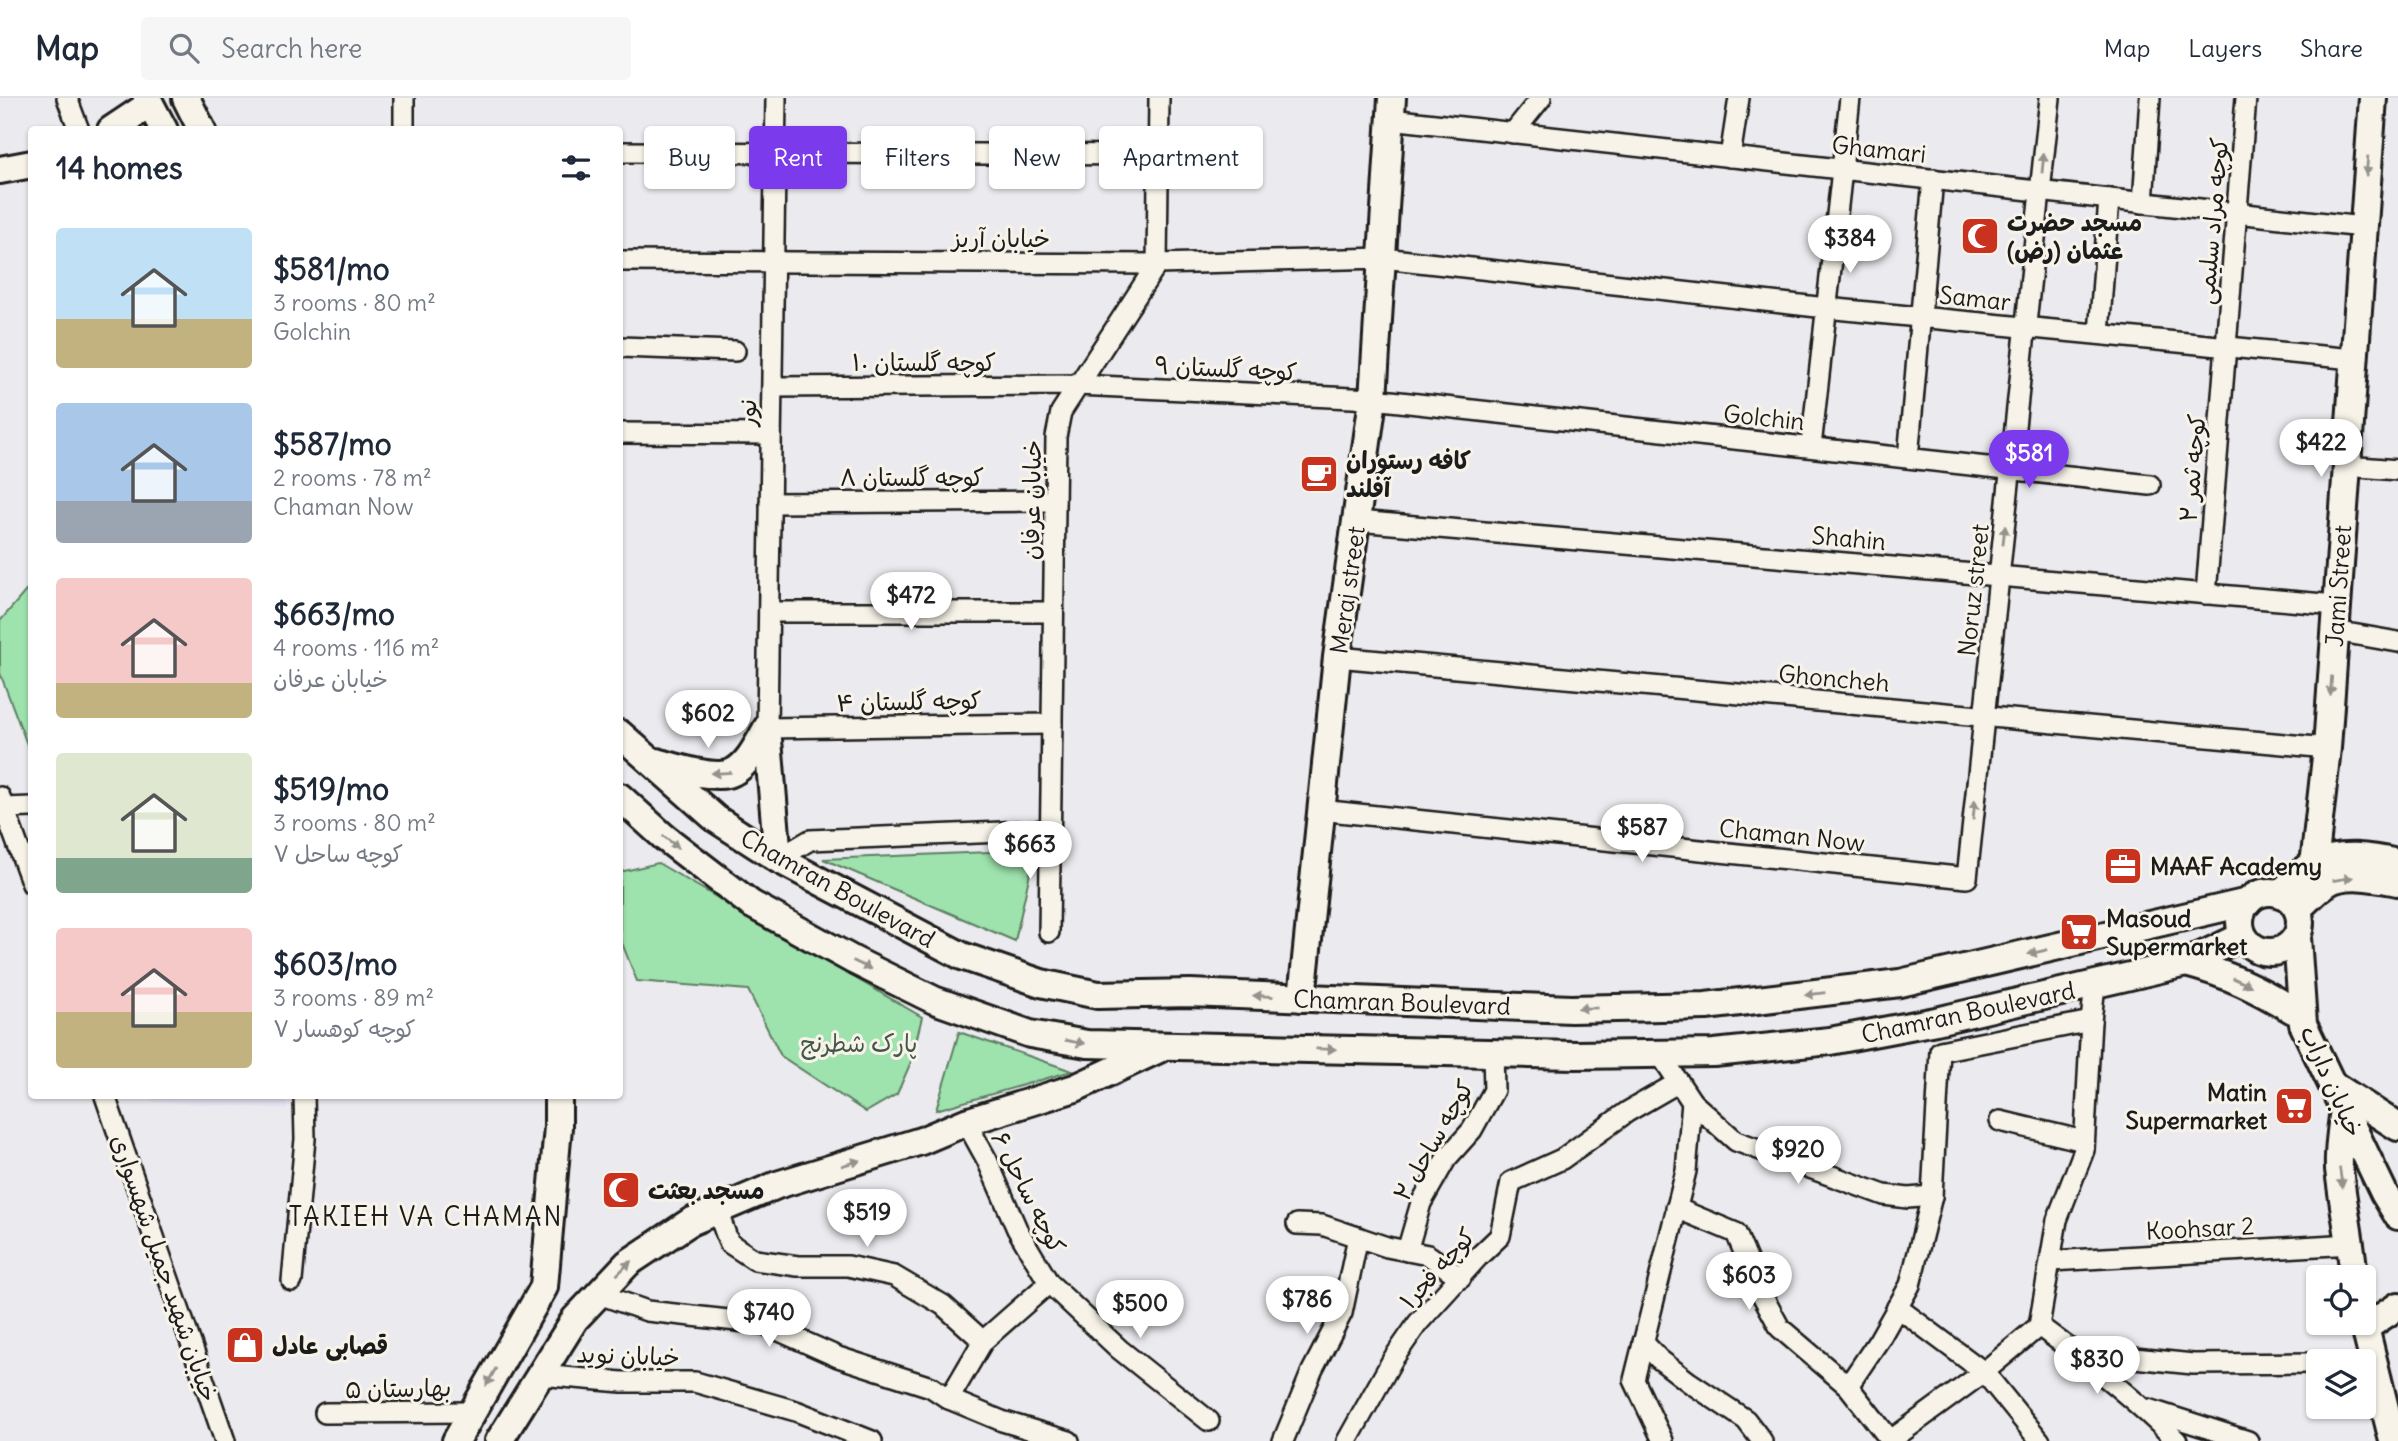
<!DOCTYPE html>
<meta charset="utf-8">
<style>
body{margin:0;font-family:Delius,"Playpen Sans Arabic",sans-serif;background:#f6f6f7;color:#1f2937;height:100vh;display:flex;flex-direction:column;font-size:26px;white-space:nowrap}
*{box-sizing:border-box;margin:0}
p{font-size:23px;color:#747a83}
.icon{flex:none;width:38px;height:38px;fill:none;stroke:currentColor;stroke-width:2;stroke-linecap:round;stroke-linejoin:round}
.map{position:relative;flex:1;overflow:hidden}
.sheet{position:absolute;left:28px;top:28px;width:595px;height:973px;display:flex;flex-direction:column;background:#fff;border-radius:7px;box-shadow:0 2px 5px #0004}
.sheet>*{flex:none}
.hud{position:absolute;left:644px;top:28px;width:665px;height:63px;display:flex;gap:14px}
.tools{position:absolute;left:2306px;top:1167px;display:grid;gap:14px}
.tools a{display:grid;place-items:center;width:70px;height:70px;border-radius:7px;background:#fff;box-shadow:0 2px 5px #0004;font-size:35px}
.price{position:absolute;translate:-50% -60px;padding:0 16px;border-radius:24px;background:#fff;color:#222;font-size:23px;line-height:46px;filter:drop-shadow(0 2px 4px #0008)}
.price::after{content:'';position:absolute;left:50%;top:42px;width:21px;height:16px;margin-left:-10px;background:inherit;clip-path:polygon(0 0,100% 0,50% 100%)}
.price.selected{background:#7c3aed;color:#fff}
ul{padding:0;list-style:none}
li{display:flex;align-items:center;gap:21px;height:175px;padding:0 28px}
li span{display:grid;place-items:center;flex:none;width:196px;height:140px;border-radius:7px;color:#555}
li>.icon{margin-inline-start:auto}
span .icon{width:84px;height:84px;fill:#fffc;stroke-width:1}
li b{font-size:30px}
h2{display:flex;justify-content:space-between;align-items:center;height:84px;padding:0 28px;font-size:30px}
.chip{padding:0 24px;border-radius:7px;background:#fff;box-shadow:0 2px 5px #0004;font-size:24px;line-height:63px}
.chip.selected{background:#7c3aed;color:#fff}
header{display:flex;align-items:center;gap:42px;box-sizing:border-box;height:98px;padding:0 35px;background:#fff;border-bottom:2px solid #e0e1e3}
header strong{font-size:33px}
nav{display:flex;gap:38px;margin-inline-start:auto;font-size:24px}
.search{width:490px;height:63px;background:#f6f6f7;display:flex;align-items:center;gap:18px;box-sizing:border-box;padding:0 24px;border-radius:7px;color:#747a83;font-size:26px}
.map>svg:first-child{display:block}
.built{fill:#e3e3f2}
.green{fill:#9ee2ad;stroke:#5d7f64;stroke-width:2}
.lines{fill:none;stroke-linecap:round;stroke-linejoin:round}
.street-casing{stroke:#1c1c1c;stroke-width:24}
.secondary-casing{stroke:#1c1c1c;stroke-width:32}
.street{stroke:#f7f3e8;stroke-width:19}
.secondary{stroke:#f7f3e8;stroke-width:26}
.oneway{fill:#94928c}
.labels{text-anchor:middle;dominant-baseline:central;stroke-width:6;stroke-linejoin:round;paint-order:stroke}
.street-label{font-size:24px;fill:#1c1c1c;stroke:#f7f3e8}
.poi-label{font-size:24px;font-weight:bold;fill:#1c1c1c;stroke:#f7f3e8;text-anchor:start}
.park-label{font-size:24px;fill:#435748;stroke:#f7f3e8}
.neighbourhood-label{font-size:26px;letter-spacing:2px;fill:#1c1c1c;stroke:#f7f3e8}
</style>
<header>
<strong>Map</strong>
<div class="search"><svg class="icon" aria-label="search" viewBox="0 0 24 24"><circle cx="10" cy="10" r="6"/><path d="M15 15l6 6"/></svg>Search here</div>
<nav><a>Map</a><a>Layers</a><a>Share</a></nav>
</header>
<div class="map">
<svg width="2398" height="1343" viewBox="0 0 2398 1343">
<rect width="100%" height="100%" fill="#ebeaee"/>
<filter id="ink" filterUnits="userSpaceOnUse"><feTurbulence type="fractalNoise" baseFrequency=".0143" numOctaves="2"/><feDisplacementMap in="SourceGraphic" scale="14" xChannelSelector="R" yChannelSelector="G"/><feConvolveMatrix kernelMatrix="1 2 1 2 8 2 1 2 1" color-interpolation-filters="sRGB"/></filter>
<g filter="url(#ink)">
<path class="built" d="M151,998h135l1,13 -135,-8z"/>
<g class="green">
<path d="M31,487v170l-31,-82v-52z"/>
<path d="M1035,752l-20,91 -192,-82z"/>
<path d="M658,765l264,154 -11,45 -14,32 -31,18 -85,-56 -33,-66 -111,-9 -17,-43v-66z"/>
<path d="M959,934l113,39 -136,39z"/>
</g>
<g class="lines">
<g class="street-casing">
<g id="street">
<path d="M67,0l12,32"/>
<path d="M404,0v32"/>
<path d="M776,0l-9,630 285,-4"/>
<path d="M1390,21l972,108"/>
<path d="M1513,35l28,-35"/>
<path d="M620,54l539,3"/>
<path d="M1730,59l9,-59"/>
<path d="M2143,105l7,-105"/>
<path d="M620,163l537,3 226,-6 443,50 527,51"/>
<path d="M2099,236l10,-135"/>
<path d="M620,249l115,4"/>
<path d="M772,289l305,-2 296,14 777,86"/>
<path d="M620,335l151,1"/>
<path d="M1811,349l39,-349"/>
<path d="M1908,360l25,-279"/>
<path d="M2346,368l52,4"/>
<path d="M770,405l285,-2"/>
<path d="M1357,423l979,84"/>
<path d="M2206,496l40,-496"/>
<path d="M769,514h284"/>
<path d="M2335,533l63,11"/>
<path d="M1337,559l990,91"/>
<path d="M0,699l32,87"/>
<path d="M4,710l28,-1"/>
<path d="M1320,712l647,68 83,-780"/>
<path d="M778,761l32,-19 241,-10"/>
<path d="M1049,834l7,-495 5,-25 96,-148 2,-166"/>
<path d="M1660,956l32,48 44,39 148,54 24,3 24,-2"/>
<path d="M105,998l120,345"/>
<path d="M2000,1023l84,20"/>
<path d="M966,1024l21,38 30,69 32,54 70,66 90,72"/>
<path d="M1676,1110l60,25 25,60 19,35 68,58 43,55"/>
<path d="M717,1112l12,33 26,17 43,6h50l46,10 49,29 40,36"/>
<path d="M1297,1126l25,1 65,22 41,8 33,23"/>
<path d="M1407,1153l14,-48 25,-44 26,-29 22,-40 -1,-37"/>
<path d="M2051,1163l301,-17"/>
<path d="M292,1183l13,-142 -1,-43"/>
<path d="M599,1196l48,17 117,13 74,33 93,30 18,12 53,22 67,20"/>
<path d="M1897,1209l87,65 56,69"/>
<path d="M2039,1228c48,35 96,73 138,115"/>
<path d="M1643,1244l16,17 30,23 57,38 16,21"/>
<path d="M2075,1254l118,12 126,-1"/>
<path d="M539,1277l83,7h73l101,29 76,30"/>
<path d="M1848,1288l31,-46 31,-55 22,-89 8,-145 151,-30"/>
<path d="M949,1301l34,-58 66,-58"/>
<path d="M2148,1311l100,32"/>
<path d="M325,1315l147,-1"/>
<path d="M1891,1342l93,-68 55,-46 18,-106 27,-70 7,-129 4,-36"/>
<path d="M1283,1343l29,-70 30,-58 16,-76"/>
<path d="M1347,1343l46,-82 25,-36 60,-66 22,-21 11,-54 51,-23 65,-47 52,-30"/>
<path d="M1663,1343l-29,-61 52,-209 6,-69"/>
</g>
</g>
<g class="secondary-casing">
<g id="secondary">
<path d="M147,0l17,32"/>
<path d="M186,0l16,32"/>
<path d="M111,32l39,-26"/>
<path d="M0,72l32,-6"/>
<path d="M767,630l11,131"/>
<path d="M620,636l96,85 62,40 184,97 79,27 57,12 92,-2 381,16 135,-3 194,-23 348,-81"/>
<path d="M657,664c18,5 59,19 76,10 16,-8 25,-29 34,-44"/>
<path d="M620,699l44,40 87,67 102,56 81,40 96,34 57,10 489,11 138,-2 116,-12 106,-20 250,-58 57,-27"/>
<path d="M2314,767l13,-117 46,-650"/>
<circle cx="2270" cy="824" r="30"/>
<path d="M2280,796c10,-9 22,-24 34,-30 26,-12 57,-7 84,-1"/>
<path d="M2297,811c10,-8 19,-19 30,-26 18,-12 50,-5 71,-1"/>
<path d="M2297,839l6,87 81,169 14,23"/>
<path d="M2186,865c42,11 70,25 107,47"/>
<path d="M1302,900l35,-341 36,-258 19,-301"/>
<path d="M2333,987l65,42"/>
<path d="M2344,1012c-3,20 -6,40 -5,59 4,37 12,72 15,109"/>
<path d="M2364,1225l29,118"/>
<path d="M2365,1230l33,-22"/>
<path d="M456,1343l88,-154 14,-160v-31"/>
<path d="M499,1343l76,-122 53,-56 62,-41 87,-37 144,-44 45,-19 109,-34 84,-39"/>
</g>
</g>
<use href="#street" class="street"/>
<use href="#secondary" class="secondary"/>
</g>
<defs><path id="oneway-solid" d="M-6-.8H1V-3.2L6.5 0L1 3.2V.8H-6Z" transform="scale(1.75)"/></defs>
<g class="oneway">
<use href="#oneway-solid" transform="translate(2043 65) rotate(-84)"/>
<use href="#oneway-solid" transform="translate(2367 68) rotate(95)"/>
<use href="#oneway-solid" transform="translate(2004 437) rotate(-84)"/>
<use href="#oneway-solid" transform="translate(2331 588) rotate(94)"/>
<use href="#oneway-solid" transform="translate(721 675) rotate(177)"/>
<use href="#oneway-solid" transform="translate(1974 712) rotate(-84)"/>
<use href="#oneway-solid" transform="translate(671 744) rotate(38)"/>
<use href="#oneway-solid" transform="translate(2343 781) rotate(-9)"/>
<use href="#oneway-solid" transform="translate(2038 854) rotate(167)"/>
<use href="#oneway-solid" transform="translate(862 867) rotate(26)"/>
<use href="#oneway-solid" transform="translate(2242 884) rotate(24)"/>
<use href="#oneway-solid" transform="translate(1815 896) rotate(173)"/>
<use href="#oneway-solid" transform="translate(1263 898) rotate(-177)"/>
<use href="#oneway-solid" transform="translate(1588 910) rotate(179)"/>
<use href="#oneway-solid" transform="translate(1075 944) rotate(10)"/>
<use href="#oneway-solid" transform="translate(1326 951) rotate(1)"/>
<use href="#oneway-solid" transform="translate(851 1065) rotate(-17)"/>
<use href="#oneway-solid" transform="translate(2341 1080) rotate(82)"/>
<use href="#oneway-solid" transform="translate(624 1170) rotate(-44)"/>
<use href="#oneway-solid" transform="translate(491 1279) rotate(119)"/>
</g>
</g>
<defs>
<g id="mosque-square" transform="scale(2.0125)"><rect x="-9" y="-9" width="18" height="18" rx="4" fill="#c8321e" stroke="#f7f3e8"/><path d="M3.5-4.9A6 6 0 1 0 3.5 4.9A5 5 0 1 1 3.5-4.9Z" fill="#fff"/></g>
<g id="cafe-square" transform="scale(2.0125)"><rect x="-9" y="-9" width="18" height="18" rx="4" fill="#c8321e" stroke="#f7f3e8"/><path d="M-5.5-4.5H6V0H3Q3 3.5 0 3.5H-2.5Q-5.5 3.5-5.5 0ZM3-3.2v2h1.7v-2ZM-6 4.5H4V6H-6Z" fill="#fff"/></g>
<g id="office-square" transform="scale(2.0125)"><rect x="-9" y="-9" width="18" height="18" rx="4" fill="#c8321e" stroke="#f7f3e8"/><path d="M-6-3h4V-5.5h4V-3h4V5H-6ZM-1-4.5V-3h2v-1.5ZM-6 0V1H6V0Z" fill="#fff"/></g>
<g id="supermarket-square" transform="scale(2.0125)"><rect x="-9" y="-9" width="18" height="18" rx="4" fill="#c8321e" stroke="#f7f3e8"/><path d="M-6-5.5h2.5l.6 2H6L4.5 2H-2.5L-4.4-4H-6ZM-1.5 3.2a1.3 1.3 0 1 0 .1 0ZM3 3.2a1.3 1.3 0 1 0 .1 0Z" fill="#fff"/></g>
<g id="shop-square" transform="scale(2.0125)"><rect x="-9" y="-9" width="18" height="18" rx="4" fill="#c8321e" stroke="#f7f3e8"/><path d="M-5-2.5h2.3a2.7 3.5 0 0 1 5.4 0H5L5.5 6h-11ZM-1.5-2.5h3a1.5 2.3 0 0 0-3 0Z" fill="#fff"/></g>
</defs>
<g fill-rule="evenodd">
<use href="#mosque-square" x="1980" y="138"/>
<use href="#cafe-square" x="1319" y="376"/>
<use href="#office-square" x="2123" y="768"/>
<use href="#supermarket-square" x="2079" y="834"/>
<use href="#supermarket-square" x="2294" y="1008"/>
<use href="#mosque-square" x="621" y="1092"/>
<use href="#shop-square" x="245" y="1247"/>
</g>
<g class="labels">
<g class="street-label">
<text transform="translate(1879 51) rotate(6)">Ghamari</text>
<text transform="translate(2212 123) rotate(-85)">کوچه مراد سلیمی</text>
<text x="1001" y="140">خیابان آریز</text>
<text transform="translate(1975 200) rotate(6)">Samar</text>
<text x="924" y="264">کوچه گلستان ۱۰</text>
<text transform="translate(1226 270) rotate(3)">کوچه گلستان ۹</text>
<text transform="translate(747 315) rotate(-89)">نور</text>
<text transform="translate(1764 319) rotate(6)">Golchin</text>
<text transform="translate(2192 370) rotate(-85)">کوچه ثمر ۲</text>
<text x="912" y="379">کوچه گلستان ۸</text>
<text transform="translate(1031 402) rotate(-89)">خیابان عرفان</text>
<text transform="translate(1849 440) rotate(5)">Shahin</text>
<text transform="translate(2338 488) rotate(-86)">Jami Street</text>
<text transform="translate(1347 492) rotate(-82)">Meraj street</text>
<text transform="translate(1973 492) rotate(-84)">Noruz street</text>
<text transform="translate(1834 580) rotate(5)">Ghoncheh</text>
<text transform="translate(909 603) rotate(-1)">کوچه گلستان ۴</text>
<text transform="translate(1792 737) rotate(6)">Chaman Now</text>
<text transform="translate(838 790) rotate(29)">Chamran Boulevard</text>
<text transform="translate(1402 904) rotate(2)">Chamran Boulevard</text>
<text transform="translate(1968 914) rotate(-12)">Chamran Boulevard</text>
<text transform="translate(2332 983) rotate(66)">خیابان داراب</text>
<text transform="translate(1433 1042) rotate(-60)">کوچه ساحل ۲</text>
<text transform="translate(1029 1094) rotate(63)">کوچه ساحل ۶</text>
<text transform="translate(2200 1130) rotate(-3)">Koohsar 2</text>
<text transform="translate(165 1170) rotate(71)">خیابان شهید جمیل شهسواری</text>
<text transform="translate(1437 1170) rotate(-48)">کوچه فجر۱</text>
<text transform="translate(628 1257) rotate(2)">خیابان نوید</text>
<text transform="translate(398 1290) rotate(-1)">بهارستان ۵</text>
</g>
<g class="poi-label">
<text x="2007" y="124">مسجد حضرت<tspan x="2007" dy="28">عثمان (رض)</tspan></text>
<text x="1346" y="362">کافه رستوران<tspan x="1346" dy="28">آفلند</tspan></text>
<text x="2150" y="768">MAAF Academy</text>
<text x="2106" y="820">Masoud<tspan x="2106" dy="28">Supermarket</tspan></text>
<text x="2267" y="994" text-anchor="end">Matin<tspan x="2267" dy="28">Supermarket</tspan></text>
<text x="648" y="1092">مسجد بعثت</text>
<text x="272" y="1247">قصابی عادل</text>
</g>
<g class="park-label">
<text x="859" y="945">پارک شطرنج</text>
</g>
<g class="neighbourhood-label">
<text x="426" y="1118">TAKIEH VA CHAMAN</text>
</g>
</g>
</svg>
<div class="tools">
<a><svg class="icon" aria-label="locate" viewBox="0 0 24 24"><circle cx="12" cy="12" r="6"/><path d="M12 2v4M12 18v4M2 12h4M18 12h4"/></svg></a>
<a><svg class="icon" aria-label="layers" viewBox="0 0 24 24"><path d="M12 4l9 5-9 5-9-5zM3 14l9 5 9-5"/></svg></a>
</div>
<b class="price" style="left:1850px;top:177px">$384</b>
<b class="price" style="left:2321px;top:381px">$422</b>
<b class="price selected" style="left:2029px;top:392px">$581</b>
<b class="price" style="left:911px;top:534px">$472</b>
<b class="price" style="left:708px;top:652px">$602</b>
<b class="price" style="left:1642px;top:766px">$587</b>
<b class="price" style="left:1030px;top:783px">$663</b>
<b class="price" style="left:1798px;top:1088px">$920</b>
<b class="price" style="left:867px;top:1151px">$519</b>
<b class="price" style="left:1749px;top:1214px">$603</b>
<b class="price" style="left:1307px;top:1238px">$786</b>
<b class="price" style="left:1140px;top:1242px">$500</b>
<b class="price" style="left:769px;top:1251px">$740</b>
<b class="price" style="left:2097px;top:1298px">$830</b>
<div class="hud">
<a class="chip">Buy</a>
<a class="chip selected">Rent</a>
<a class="chip">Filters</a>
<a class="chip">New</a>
<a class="chip">Apartment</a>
</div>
<section class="sheet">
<h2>14 homes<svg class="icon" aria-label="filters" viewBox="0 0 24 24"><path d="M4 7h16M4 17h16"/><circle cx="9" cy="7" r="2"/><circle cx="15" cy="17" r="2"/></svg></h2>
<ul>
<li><span style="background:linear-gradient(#bfe0f5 65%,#c2b280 0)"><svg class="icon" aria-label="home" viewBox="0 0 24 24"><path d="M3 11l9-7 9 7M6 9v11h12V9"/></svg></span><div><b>$581/mo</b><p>3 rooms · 80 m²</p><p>Golchin</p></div></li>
<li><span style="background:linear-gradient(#a9c7e8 70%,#9aa5b1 0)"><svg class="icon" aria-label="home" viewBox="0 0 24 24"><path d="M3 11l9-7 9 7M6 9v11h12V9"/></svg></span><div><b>$587/mo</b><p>2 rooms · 78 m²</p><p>Chaman Now</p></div></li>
<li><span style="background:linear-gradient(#f6c9c9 75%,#c2b280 0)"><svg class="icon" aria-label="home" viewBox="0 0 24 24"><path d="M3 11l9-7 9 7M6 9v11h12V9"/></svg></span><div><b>$663/mo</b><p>4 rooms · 116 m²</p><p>خیابان عرفان</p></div></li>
<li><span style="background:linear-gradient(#dfe7d0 75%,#7fa58c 0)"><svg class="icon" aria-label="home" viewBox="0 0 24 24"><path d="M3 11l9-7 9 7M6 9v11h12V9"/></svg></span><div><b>$519/mo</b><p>3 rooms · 80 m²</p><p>کوچه ساحل ۷</p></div></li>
<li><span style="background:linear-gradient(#f6c9c9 60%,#c2b280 0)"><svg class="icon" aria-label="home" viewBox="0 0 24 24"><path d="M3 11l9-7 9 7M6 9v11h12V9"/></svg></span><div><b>$603/mo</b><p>3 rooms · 89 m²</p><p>کوچه کوهسار ۷</p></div></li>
</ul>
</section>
</div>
